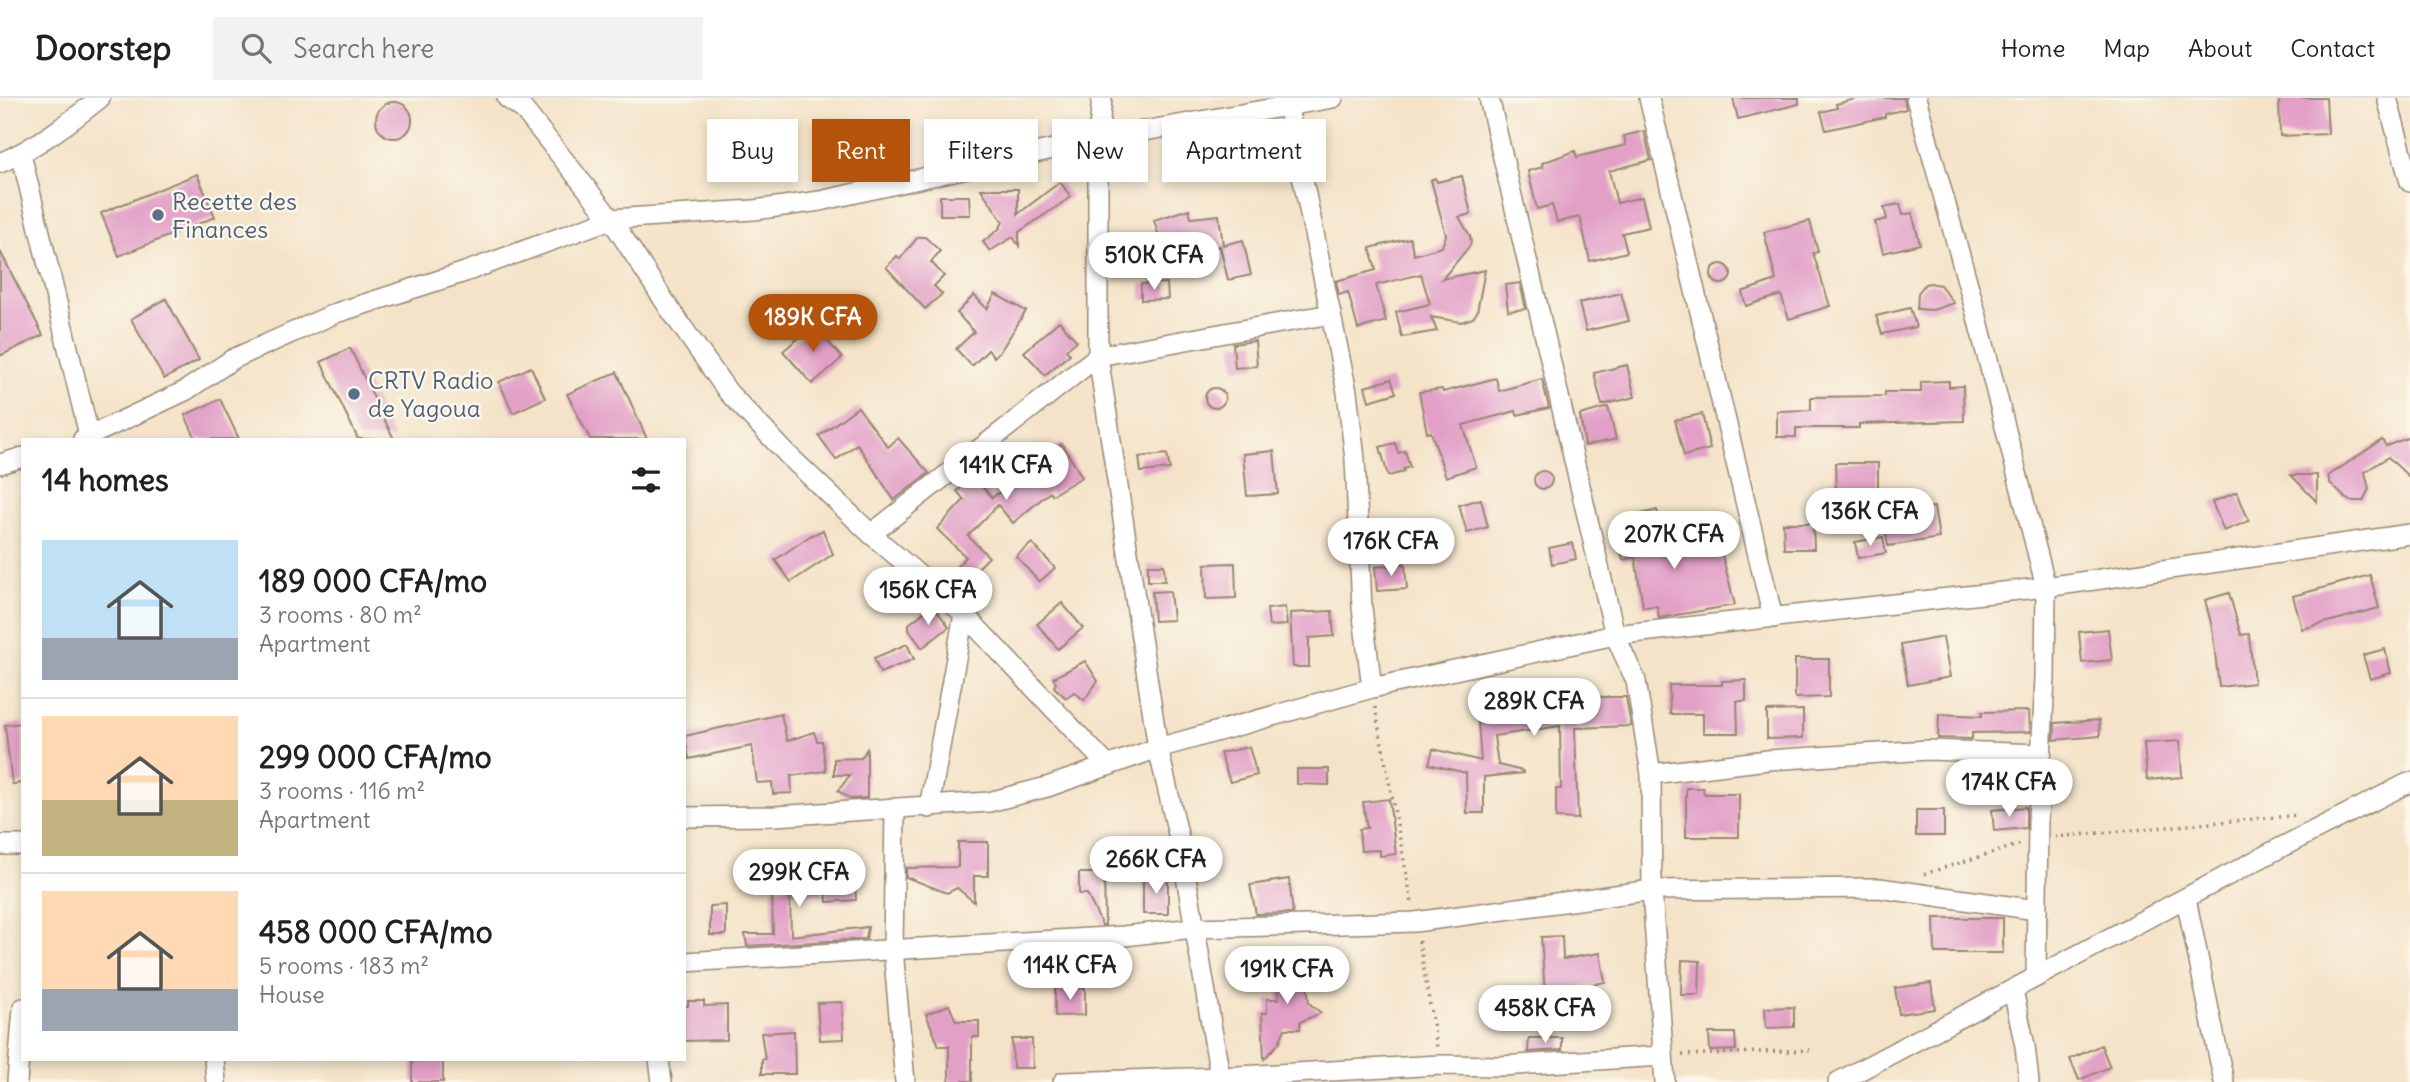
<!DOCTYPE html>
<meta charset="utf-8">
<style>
body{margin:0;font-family:Delius,sans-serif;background:#f2f2f2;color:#202124;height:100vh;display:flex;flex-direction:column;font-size:26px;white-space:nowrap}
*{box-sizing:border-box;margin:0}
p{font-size:23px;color:#757577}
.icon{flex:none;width:38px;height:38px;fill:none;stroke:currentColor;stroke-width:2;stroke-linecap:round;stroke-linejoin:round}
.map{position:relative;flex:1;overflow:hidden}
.drawer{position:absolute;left:21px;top:340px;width:665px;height:623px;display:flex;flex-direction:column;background:#fff;border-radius:0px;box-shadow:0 4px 10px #0003}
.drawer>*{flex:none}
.top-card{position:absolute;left:707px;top:21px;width:665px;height:63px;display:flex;gap:14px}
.price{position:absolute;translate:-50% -60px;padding:0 16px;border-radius:24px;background:#fff;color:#222;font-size:23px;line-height:46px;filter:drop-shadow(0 2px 4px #0008)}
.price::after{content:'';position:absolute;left:50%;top:42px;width:21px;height:16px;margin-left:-10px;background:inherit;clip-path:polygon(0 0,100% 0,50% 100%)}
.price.selected{background:#b45309;color:#fff}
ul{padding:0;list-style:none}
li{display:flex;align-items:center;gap:21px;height:175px;padding:0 21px}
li+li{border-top:2px solid #e0e0e0}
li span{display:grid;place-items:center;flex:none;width:196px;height:140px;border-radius:0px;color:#555}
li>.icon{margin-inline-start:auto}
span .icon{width:84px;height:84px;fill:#fffc;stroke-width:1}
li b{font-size:30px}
h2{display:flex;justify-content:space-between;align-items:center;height:84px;padding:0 21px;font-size:30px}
.pill{padding:0 24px;border-radius:0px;background:#fff;box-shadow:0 4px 10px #0003;font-size:24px;line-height:63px}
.pill.selected{background:#b45309;color:#fff}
header{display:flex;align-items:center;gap:42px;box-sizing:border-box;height:98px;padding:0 35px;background:#fff;border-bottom:2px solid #e0e0e0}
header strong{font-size:33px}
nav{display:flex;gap:38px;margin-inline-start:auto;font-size:24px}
.search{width:490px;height:63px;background:#f2f2f2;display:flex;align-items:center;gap:18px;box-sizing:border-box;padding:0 24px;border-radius:0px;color:#757577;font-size:26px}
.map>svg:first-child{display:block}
.building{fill:#e2a0c7}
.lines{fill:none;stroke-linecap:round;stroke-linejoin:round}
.street-casing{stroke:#988673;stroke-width:22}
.path{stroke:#988673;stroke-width:3.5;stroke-dasharray:2 5;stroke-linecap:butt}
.street{stroke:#fff;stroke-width:19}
.service-dot{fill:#5c6f8a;stroke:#fbf7ec;stroke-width:2.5}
.labels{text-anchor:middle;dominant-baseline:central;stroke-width:5;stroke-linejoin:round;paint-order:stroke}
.service-label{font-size:24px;fill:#4e5e75;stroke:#fbf7ec;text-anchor:start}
</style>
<header>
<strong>Doorstep</strong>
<div class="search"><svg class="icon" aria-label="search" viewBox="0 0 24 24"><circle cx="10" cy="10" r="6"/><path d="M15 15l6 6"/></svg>Search here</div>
<nav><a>Home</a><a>Map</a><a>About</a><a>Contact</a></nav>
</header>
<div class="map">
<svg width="2410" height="984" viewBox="0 0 2410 984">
<rect width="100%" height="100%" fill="#fbf7ec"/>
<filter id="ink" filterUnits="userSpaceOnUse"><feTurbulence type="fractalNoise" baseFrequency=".0143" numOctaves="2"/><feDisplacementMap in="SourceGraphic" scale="14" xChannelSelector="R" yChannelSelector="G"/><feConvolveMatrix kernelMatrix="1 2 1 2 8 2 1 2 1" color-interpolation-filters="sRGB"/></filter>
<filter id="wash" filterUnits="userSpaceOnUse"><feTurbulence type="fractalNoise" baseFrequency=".00686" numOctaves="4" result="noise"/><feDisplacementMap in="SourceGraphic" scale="28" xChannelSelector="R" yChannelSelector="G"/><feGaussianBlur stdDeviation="1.57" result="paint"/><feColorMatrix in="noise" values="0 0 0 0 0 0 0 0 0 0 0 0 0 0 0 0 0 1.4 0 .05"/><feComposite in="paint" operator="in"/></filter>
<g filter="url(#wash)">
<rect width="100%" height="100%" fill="#f4e3c8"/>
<g id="blocks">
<g class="building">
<path d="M1733,0h66v6l-61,15z"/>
<path d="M1859,0h45l2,11 -21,5v3l-59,13 -5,-18 16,-4 -1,-4z"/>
<path d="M2279,0h47l2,36 -48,2z"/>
<circle cx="394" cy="22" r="18"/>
<path d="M1644,33l7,29 -42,11 8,32 25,-6 7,30 -27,6 5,19 -37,9 -10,-44 -23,5 -5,-17 -15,4 -9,-38 15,-4 -1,-4 33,-12 2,6 49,-12 -2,-9z"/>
<path d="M197,76l18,43 -96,39 -18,-43z"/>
<path d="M1462,78l9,38 -12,3 11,19 1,6 -2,5 -27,32 43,-9 -8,42 -4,6 -12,4 -30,-5 6,14 -35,6 -6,-25 34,-8 -9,-30 -45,11 10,36 -28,8 -10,-37 -9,3 -3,-14 40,-11 -6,-22 40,-10 4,17 28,-8 4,-12 -15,-55 4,-2 2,4z"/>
<path d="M1060,84l11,15 -52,35v14l-6,-9 -23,14 -7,-9 16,-13 4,-7 -22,-33h37v25z"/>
<path d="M940,98h29l1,19h-30z"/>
<path d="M1900,106l3,11 9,-2 8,31 -37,9 -8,-31 12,-3 -3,-12z"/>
<path d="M1189,111l2,9 28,-3 4,30 20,-5 8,35 -23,5 -8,-34 -54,15 -12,-41z"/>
<path d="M1810,123l8,31 -5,1 17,53 -41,13 -8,-24 -35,11 -4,-14 34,-12 -12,-48z"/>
<path d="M918,139h7l15,14 -9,11 13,14 -10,10 8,8 -17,15 -39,-42 11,-11 3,3z"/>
<path d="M0,153l43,84 -43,21z"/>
<circle cx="1721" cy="176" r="10"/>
<path d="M1167,185l1,16 -27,1v-16z"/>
<path d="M1520,185l6,26 -18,2 -3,-26z"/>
<path d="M1930,185l10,2 14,18 -21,7 -16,-1 1,-16 7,-9z"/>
<path d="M1621,195l8,28 -43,10 -7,-28z"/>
<path d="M995,196l31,17 -25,39 -7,7 -6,-7 -16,16 -16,-17 18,-17 -17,-19 17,-18 13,14z"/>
<path d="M166,201l33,61 -35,19 -33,-60z"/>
<path d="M1910,210l6,19 -34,7 -6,-18z"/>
<path d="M1059,223l18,20 -11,9 4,4 -25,21 -21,-23z"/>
<path d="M814,227l28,33 -30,26 -29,-33z"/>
<path d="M1255,243l2,25 -22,2 -2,-24z"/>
<path d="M350,250l38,79 6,12h-36l-37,-77z"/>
<path d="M1627,267l8,32 -33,8 -8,-32z"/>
<path d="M531,269l14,31 -32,15 -14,-31z"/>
<path d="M617,274l30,67h-57l-23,-45z"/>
<path d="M1496,280l3,13 43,-12 7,29 -32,7 -1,-4 -53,14 13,42 -30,10 -15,-45 -4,1 -8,-41 23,-3 1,3z"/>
<path d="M1391,281l5,14 -27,8 -4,-14z"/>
<path d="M1949,283v6l14,-1 1,35 -105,3v4h-63v9h-19v-26l34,-1v-13l74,-1v-4h36v-10z"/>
<circle cx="1215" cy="300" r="10"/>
<path d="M220,301l19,40h-43l-11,-24z"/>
<path d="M858,309l30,40 10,-9 31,35 -35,27 -37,-56 -21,16 -17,-24z"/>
<path d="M1608,309l8,32 -31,7 -5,-31z"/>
<path d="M1702,316l8,35 -26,7 -9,-36z"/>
<path d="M2410,339v41l-22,-21 -23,15 4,17 -6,12h-13l-5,-3 -15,-15 -2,-7 54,-36 4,6z"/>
<path d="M1395,345l3,10 7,-2 5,16 -7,2 1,3 -16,4 -8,-29z"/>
<path d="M1062,346l20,33 -30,18 -2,-3 -37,31 -15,-18 -30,31 21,21 -21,21 -11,-12 9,-9 -29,-28 27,-29 -7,-9 17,-14 18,21 25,-20 -5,-5z"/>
<path d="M1274,353l4,43 -31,2 -4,-42z"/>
<path d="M1167,356l3,15 -29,3 -2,-15z"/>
<path d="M1835,365h43v29l-42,1z"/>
<circle cx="1543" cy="382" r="9"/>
<path d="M2291,377h26v27z"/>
<path d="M2237,394l12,29 -25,10 -12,-29z"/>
<path d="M1481,401l7,28 -21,6 -8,-28z"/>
<path d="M1934,409l5,31 -51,8 -5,-30z"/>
<path d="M1657,412l12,47 51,-10 15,58 -76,13 -2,-12 -14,1 -8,-50 -12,3 -8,-34 23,-6 -1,-5z"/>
<path d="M1783,425h30l1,26h-30z"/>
<path d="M823,432l10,24 -42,28 -16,-22 35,-24z"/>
<path d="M1883,439l3,16 -28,5 -3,-16z"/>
<path d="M1032,445l23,25 -16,14 -23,-26z"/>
<path d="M1573,445l3,16 -24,5 -3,-16z"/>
<path d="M1235,465l1,35 -30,1 -1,-35z"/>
<path d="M1405,466l2,25 -30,2 -2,-24z"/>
<path d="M1148,467h16l1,16h-17z"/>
<path d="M2370,477l9,33 -77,21 -9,-33z"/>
<path d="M1170,493l3,29 -19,1 -2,-29z"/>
<path d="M2229,495l12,42 8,-1 5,49 -35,4 -7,-60 -7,-27z"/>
<path d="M1062,505l21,25 -25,21 -21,-25z"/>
<path d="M933,507l16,22 -27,21 -13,-18v-6z"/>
<path d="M1285,509l2,18 -18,1 -2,-17z"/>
<path d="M1332,513l2,25 -25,2v29h-16l-3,-54z"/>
<path d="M2108,531l4,31 -30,3 -3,-31z"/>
<path d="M1943,539l7,40 -42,8 -7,-40z"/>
<path d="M907,546l7,15 -34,14 -6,-15z"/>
<path d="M2385,551l6,24 -21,6 -7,-24z"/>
<path d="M1795,561h34v38l-34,1z"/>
<path d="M1085,563l13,20 -14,19 -10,-8 -8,6 -12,-11 2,-4 -3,-5z"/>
<path d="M1746,582v21h-9l1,32h-35v-19h-33l-1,-29h53v-4z"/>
<path d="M1498,587l21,1 -1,10 54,-6v7h54l5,29 -56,2 3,91 -22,-1v-29h5l-1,-63 -66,10 4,29 25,6v2l-39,4v36h-17l-1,-40 -37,-9 4,-15 48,12 -4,-51 21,-2z"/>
<path d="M1803,612v28l-36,1v-28z"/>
<path d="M2029,613l1,21 -58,1v6l-34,-1 1,-24 43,2v-4z"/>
<path d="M781,616l6,27 27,-9 3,9h5l4,30 -35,5 1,17 -19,1 -1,-12 -15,1 -5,-37 -63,13 -4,-23z"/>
<path d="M2099,622l1,16 -46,4 1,-17z"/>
<path d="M23,625v60l-11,1 -7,-59z"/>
<path d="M2180,643l2,36 -35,3 -3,-37z"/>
<path d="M1249,649l8,28 -27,7 -10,-29z"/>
<path d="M867,651v49l-16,1 -13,-8 12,-16h-16v-16l27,-1z"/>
<path d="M1297,671h32v16l-32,-1z"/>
<path d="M1686,690h17l1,6h35v43h-53z"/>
<path d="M1389,701l7,55 -16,2v-6l-19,1 -2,-22 8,-1 -4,-26z"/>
<path d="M2026,709v21l-32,3 -2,-21z"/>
<rect x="1916" y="712" width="28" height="26"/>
<path d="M958,744h30v34h-14v26l-17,-14 -10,5 -41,-16v-9l52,-1z"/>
<path d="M786,765l38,3 -2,28 -32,-2 1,44 77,-9 -2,12 -119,7 -2,-12h28l-1,-45 15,-1 -7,-5v-17z"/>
<path d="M1079,775h25l1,52h-3l-15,-31h-8z"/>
<rect x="1143" y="780" width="25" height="36"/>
<path d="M1289,781l4,34 -37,1 -6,-29z"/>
<path d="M855,785l1,17 -29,2 -1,-17z"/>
<path d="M726,807v30h-16v-29z"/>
<path d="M1934,820h69v35h-68z"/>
<path d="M1562,838l1,23 37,-6 5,29 -46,9 2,14 -15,2 -5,-70z"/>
<path d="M1682,862l18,1 -1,34h-18z"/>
<path d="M1276,868h29l4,37 12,10 -21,9v7h-15l-6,14 -15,16 -2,-46h5v-14h12z"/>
<path d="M1931,885l4,26 -36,5 -4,-26z"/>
<path d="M1055,890h30v27l-30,1z"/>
<path d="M688,903h16v5l23,-1v35l-43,1v-35h4z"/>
<path d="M842,904l2,37 -24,1 -3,-37z"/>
<path d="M949,907l7,16h23v16h-7v44h-23v-35h-10l-13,-32z"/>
<path d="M1794,909v20l-28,1 -1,-20z"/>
<path d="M794,933l1,43h-33v-15h3l-4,-26z"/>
<path d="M1709,935h26l1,17 -26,1z"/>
<path d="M1529,940h33v12l-34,2z"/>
<path d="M1012,941h20l1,29h-20z"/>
<path d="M2101,947l9,22 -31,13 -9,-21z"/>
<rect x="412" y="963" width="31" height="21"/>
</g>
</g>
</g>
<g filter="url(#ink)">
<use href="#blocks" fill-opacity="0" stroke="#988673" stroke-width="2"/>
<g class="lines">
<g class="street-casing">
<g id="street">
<path d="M507,0l17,12 87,109 58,89 59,84 59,62 84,80 93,80 144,152"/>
<path d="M1102,0l-4,41v217l60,392 23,99 40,235"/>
<path d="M1489,0l126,537 21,46 15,93 1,116 13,192"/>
<path d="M1649,0l124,520"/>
<path d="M1916,0l60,215 70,274 -1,91 -7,142 -2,157"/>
<path d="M2387,0l23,84"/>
<path d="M1288,10l59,284 8,67 7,149 10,80"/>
<path d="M21,56l69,285"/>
<path d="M0,65c37,-16 69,-40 100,-65"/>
<path d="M83,341l102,-48 48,-32 103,-46 129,-41 146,-53 143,-9 66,-9 278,-62 235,-41"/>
<path d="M0,366l23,-7"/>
<path d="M871,436l227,-178 233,-42"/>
<path d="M1651,676l117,-14 160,-10 113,4"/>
<path d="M929,710l35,-194"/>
<path d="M895,712l-2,139 12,133"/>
<path d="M684,719l91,-1 214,-14 58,-15 111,-39 214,-60 243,-53 431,-48 364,-53"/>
<path d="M0,747h23"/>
<path d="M2186,801l38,183"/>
<path d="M684,864l440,-26 69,-8 222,-6 237,-32 227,-2 158,22"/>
<path d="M2013,892l12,56 4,36"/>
<path d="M214,961l2,23"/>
<path d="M659,961l3,23"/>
<path d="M17,984l6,-74"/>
<path d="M1063,984l157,-5 220,-12 60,1 162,-10"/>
<path d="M1838,984l434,-230 138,-70"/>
</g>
</g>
<g class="path">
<path d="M1375,609l37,196"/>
<path d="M2055,739l244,-22"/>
<path d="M1924,776l97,-30"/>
<path d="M1419,843l18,106"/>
<path d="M1682,957l129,-5"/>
</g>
<use href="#street" class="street"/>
</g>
</g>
<g class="service-dot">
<circle cx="158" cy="117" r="7"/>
<circle cx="354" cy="296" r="7"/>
</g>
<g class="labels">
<g class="service-label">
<text x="172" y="103">Recette des<tspan x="172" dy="28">Finances</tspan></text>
<text x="368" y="282">CRTV Radio<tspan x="368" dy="28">de Yagoua</tspan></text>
</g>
</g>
</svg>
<b class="price" style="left:1154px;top:194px">510K CFA</b>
<b class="price selected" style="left:813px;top:256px">189K CFA</b>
<b class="price" style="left:1006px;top:404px">141K CFA</b>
<b class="price" style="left:1870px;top:450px">136K CFA</b>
<b class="price" style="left:1674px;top:473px">207K CFA</b>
<b class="price" style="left:1391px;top:480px">176K CFA</b>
<b class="price" style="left:928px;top:529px">156K CFA</b>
<b class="price" style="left:1534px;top:640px">289K CFA</b>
<b class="price" style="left:2009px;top:721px">174K CFA</b>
<b class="price" style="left:1156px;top:798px">266K CFA</b>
<b class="price" style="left:799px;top:811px">299K CFA</b>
<b class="price" style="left:1070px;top:904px">114K CFA</b>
<b class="price" style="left:1287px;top:908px">191K CFA</b>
<b class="price" style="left:1545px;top:947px">458K CFA</b>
<div class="top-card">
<a class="pill">Buy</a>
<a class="pill selected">Rent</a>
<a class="pill">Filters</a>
<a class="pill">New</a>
<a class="pill">Apartment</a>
</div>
<section class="drawer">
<h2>14 homes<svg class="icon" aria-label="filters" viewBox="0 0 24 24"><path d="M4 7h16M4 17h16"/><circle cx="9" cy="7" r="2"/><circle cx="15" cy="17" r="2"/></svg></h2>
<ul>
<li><span style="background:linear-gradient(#bfe0f5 70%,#9aa5b1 0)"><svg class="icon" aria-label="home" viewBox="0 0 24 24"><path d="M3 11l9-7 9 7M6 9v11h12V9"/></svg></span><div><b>189 000 CFA/mo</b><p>3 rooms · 80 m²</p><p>Apartment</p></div></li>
<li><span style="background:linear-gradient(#ffd9b3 60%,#c2b280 0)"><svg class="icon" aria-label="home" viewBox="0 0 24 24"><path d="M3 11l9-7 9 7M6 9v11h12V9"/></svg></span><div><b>299 000 CFA/mo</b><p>3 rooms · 116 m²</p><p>Apartment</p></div></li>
<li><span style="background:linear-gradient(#ffd9b3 70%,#9aa5b1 0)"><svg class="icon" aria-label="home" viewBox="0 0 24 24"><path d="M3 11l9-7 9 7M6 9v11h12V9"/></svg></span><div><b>458 000 CFA/mo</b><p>5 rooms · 183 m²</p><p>House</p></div></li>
</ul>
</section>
</div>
